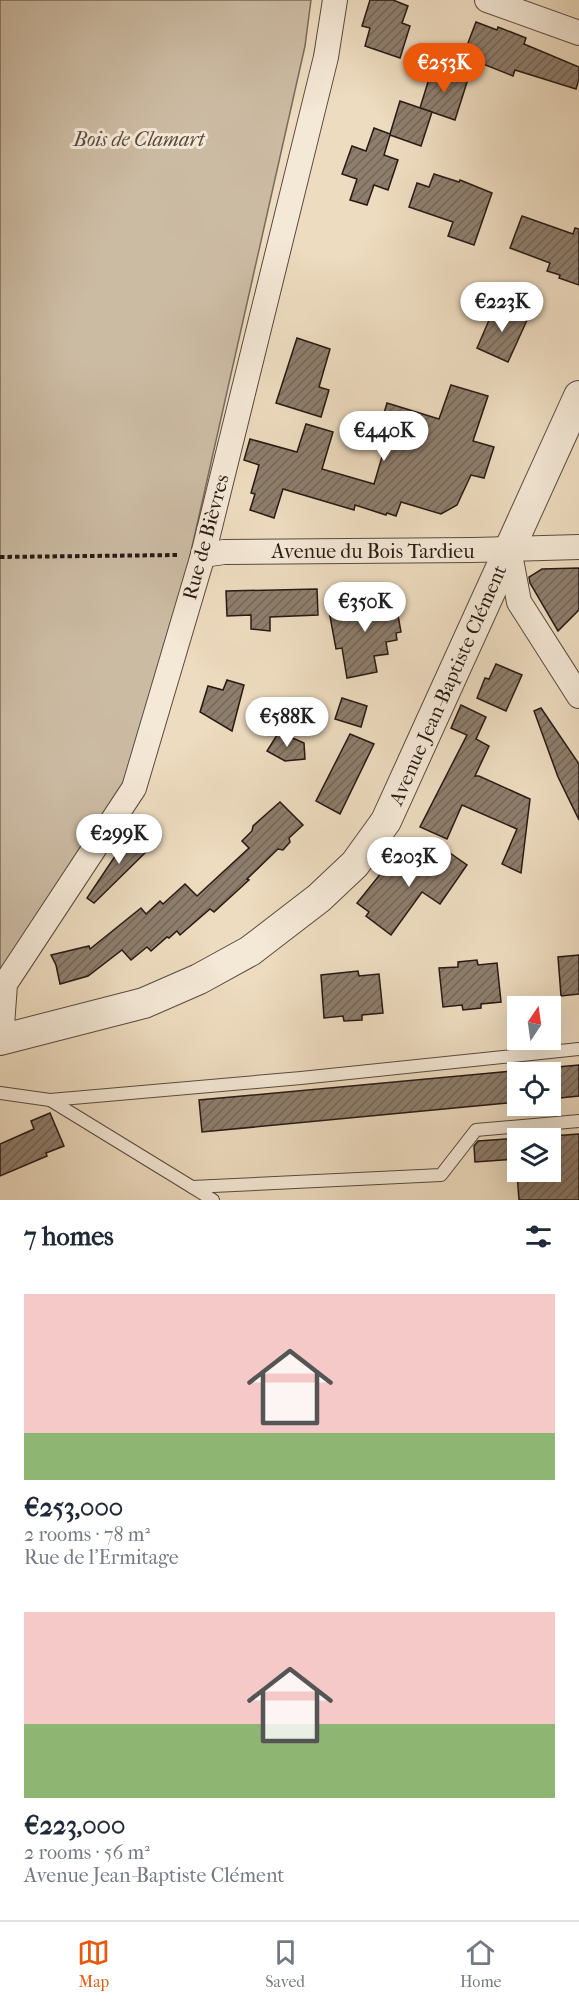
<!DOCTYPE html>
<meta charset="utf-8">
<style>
body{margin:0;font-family:"IM FELL French Canon",serif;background:#f2f2f3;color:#1f2937;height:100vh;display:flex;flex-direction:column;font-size:22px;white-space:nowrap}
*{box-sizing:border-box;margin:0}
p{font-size:20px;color:#747a83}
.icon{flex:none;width:33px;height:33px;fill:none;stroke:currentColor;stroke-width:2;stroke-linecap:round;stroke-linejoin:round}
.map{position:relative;height:1200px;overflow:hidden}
.side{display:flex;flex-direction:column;background:#fff;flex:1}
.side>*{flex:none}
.needle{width:39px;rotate:13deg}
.controls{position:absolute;left:507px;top:996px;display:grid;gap:12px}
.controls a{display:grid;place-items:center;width:54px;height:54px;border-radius:0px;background:#fff;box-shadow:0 6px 24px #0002;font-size:30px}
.price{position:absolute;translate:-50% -51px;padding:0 14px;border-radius:21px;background:#fff;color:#222;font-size:20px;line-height:39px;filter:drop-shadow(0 2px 3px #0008)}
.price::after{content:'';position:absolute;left:50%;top:36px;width:18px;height:14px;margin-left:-9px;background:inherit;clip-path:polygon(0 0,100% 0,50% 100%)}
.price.selected{background:#ea580c;color:#fff}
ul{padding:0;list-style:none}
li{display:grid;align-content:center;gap:12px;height:318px;padding:0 24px}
li span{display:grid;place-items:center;height:186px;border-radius:0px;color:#555}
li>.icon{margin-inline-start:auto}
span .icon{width:108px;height:108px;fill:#fffc;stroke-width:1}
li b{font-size:26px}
h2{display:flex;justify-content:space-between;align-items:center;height:72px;padding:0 24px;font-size:26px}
.menu{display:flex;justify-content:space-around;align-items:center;height:84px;border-top:2px solid #e0e1e3;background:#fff;font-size:16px;color:#747a83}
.menu a{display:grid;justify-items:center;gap:3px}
.menu .selected{color:#ea580c}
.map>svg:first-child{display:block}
.park{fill:#ccbba3;stroke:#7a6a5c;stroke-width:1.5}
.building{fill:url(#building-hatch);stroke:#271914;stroke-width:1.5;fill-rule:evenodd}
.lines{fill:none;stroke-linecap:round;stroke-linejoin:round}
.service-casing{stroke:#594a3f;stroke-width:14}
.minor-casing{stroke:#594a3f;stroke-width:26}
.tertiary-casing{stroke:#594a3f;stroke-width:32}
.path{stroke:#271914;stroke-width:4;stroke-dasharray:4.5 3;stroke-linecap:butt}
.service{stroke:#f4e8d6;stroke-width:12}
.minor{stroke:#f4e8d6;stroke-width:24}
.tertiary{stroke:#f4e8d6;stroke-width:30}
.labels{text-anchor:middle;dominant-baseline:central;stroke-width:6;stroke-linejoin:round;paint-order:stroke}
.park-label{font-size:20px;font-style:italic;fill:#594a3f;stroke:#f4e8d6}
.street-label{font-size:20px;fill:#271914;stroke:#f4e8d6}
</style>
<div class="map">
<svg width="579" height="1200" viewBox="0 0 579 1200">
<defs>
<pattern id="building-hatch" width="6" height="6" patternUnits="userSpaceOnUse" patternTransform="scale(1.5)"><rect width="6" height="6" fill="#8e7e6d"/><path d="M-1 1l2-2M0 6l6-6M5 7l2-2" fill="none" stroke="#746658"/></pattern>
</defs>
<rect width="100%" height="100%" fill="#eedcc0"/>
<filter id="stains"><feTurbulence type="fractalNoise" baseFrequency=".00333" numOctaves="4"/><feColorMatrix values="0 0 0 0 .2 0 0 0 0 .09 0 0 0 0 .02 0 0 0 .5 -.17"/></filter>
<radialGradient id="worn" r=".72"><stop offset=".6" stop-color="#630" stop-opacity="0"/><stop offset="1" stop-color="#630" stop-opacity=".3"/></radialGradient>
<path class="park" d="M0,0h311l-6,46 -120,532 -62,209 -123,185z"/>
<g class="building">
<path d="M370,0h23l15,6 -6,17 8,3 -10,32 -35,-12 5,-18 -8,-2z"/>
<path d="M476,22l21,8 1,-3 28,11 -2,6 55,23v12l-3,10 -61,-19 -2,6 -50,-20z"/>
<path d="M432,69l36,10 -13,41 -35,-12z"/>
<path d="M400,101l32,11 -11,34 -31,-11 -6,20 14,5 -10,30 -14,-5 -7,20 -17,-5 7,-21 -15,-5 10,-28 14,5 8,-23 16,6z"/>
<path d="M434,174l25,8 1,-2 32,13 -18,52 -26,-9 5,-14 -44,-15 8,-24 12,4z"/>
<path d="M522,216l51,18 2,-6 4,1v56l-20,-7 1,-3 -13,-4 3,-8 -40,-15z"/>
<path d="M496,304l32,14 -20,44 -31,-14z"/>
<path d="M297,338l33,11 -11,38 10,3 -8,27 -45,-14z"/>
<path d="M451,385l37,11 -15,45 21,6 -10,31 -13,-3 -14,30 -16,9 -40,-12 -5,14 -9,-3 -1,2 -31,-10 -1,5 -71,-21 -9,29 -24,-8 5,-16 -4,-1 8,-28 -15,-5 6,-21 47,13 9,-28 27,8 -11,37 52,15 13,-44 -10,-3 10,-34 52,16z"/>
<path d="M579,568v42l-21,21 -28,-48 -1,-6 13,-8z"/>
<path d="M317,589l1,26 -48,2v14l-19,-2v-14l-24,1 -1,-25z"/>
<path d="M394,593l7,39 -5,1 1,7 -11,2 2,12 -14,2 3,16 -30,6 -5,-30 -6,1 -7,-38 44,-9 -1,-5z"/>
<path d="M496,664l26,11 -16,36 -29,-13 8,-20 4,1z"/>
<path d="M227,680l17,5 -12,46 -32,-19 8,-26 15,4z"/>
<path d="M342,698l25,8 -6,21 -26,-8z"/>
<path d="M461,705l25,12 -10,22 13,7 -14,30h4l51,23 -9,74 -19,-9 15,-35 -55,-24 -15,34 -27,-12 47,-92 -16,-7z"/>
<path d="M541,708l38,56v56l-21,-43 -24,-66z"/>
<path d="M279,732l25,11 1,16 -20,2 -18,-10z"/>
<path d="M350,734l24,10 -34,70 -24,-13z"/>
<path d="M280,802l23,23 -14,13 1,4 -7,8 -5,-1 -31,30 2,1 -35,32 -4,-3 -30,26 -3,-4 -8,7 -2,-1 -16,14 -4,-4 -16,13 -9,-10 -34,26 -28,8 -4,-19 -5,-10 38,-9 1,3 51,-41 5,6 14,-13 3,3 22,-20 12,12 52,-48 -7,-7 10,-10 1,-5z"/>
<path d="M132,831l17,18 -55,54 -7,-5z"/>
<path d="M440,846l27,19 -27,39 -18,-12 -31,43 -25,-19 3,-4 -12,-9 37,-46 27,17z"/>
<path d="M579,955v39l-18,2 -3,-39z"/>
<path d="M477,960l1,5 19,-2 4,39 -20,2v4l-18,2 -1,-5 -19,2 -4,-39 19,-1v-5z"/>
<path d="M358,971l1,5 20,-2 4,39 -21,2v5l-18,1 -1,-5 -19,2 -3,-43z"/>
<path d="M579,1065v31l-29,3v-27h-32v30l-316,30 -3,-32z"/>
<path d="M50,1113l14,33 -18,7 1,3 -47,20v-32l34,-15 -3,-8z"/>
<path d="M579,1134v66h-60l-3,-41 -41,3 -1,-16 4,-5zM518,1138h32v34h-32z"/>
</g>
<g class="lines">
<g class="service-casing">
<g id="service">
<path d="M0,1093l50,7 142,87 249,-12 35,-45 103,-9"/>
<path d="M50,1100l251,-22 278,-29"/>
<path d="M192,1187l21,13"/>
</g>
</g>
<g class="minor-casing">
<g id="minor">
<path d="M487,0l92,33"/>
<path d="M509,549l10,53 60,94"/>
<path d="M203,555l21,-3 249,-2 106,-3"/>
<path d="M1,1040l4,-56 129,-196 69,-233 123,-498 9,-57"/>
</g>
</g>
<g class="tertiary-casing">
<path id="tertiary" d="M0,1040l144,-37 55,-24 51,-28 69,-53 36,-34 31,-43 193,-425"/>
</g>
<path class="path" d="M0,557l179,-2"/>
<use href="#service" class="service"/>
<use href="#minor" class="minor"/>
<use href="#tertiary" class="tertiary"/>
</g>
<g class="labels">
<g class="park-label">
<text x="139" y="139">Bois de Clamart</text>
</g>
<g class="street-label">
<text transform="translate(206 537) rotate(-75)">Rue de Bièvres</text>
<text x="373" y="551">Avenue du Bois Tardieu</text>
<text transform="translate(448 685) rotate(-66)">Avenue Jean-Baptiste Clément</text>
</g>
</g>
<rect width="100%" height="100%" filter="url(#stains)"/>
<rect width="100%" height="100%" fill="url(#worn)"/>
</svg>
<div class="controls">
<a><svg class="needle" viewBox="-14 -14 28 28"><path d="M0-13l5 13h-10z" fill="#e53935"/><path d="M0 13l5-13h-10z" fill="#747a83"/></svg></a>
<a><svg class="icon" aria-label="locate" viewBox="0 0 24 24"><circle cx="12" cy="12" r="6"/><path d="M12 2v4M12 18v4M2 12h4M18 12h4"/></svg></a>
<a><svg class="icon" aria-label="layers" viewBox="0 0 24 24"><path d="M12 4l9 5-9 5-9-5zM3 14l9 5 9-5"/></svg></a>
</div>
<b class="price selected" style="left:444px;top:94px">€253K</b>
<b class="price" style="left:502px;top:333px">€223K</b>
<b class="price" style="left:384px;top:462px">€440K</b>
<b class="price" style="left:365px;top:633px">€350K</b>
<b class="price" style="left:287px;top:748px">€588K</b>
<b class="price" style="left:119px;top:865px">€299K</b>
<b class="price" style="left:409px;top:888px">€203K</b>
</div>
<section class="side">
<h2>7 homes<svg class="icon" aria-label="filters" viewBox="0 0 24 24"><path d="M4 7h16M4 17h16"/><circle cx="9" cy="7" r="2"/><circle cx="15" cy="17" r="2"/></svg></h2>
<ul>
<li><span style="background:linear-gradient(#f6c9c9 75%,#8fb573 0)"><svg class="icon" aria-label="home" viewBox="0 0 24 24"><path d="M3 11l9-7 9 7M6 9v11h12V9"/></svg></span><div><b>€253,000</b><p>2 rooms · 78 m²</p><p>Rue de l'Ermitage</p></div></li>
<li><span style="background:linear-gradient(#f6c9c9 60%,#8fb573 0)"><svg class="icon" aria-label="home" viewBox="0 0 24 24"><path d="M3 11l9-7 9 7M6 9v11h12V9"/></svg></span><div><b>€223,000</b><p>2 rooms · 56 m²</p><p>Avenue Jean-Baptiste Clément</p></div></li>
</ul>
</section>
<nav class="menu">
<a class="selected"><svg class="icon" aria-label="map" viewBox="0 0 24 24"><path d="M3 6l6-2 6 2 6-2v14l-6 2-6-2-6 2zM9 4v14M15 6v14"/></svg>Map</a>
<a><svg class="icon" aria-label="saved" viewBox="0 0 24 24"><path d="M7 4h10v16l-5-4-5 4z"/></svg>Saved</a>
<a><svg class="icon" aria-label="home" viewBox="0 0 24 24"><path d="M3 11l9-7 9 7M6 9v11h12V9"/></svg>Home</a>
</nav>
